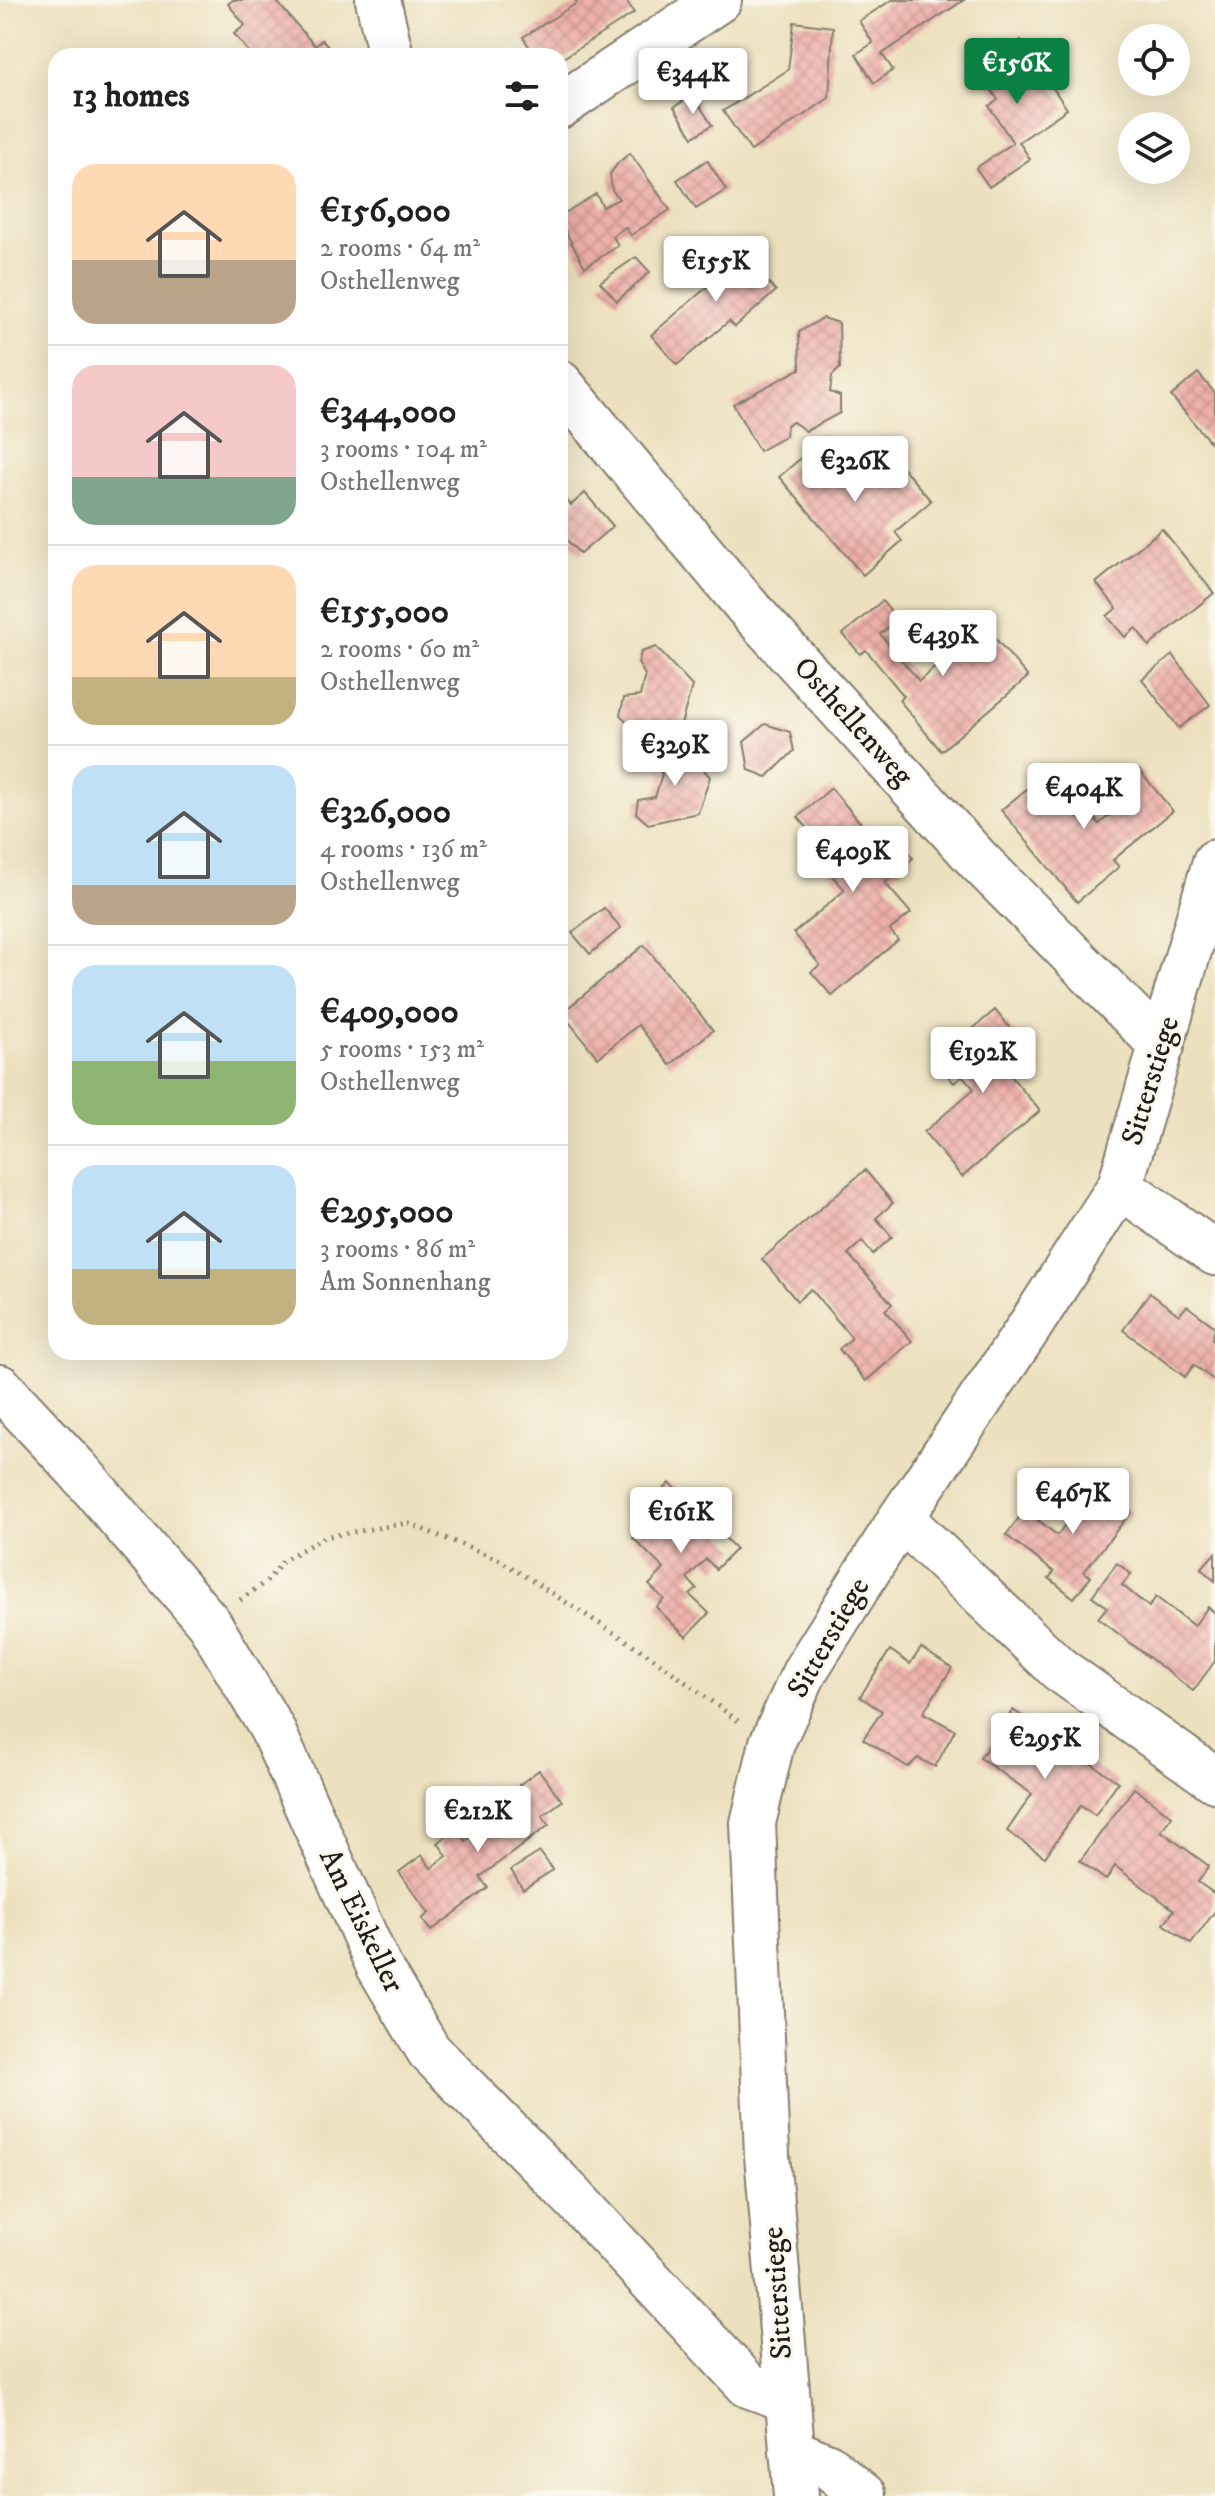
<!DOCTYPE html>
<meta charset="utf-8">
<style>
body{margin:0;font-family:"IM FELL DW Pica",serif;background:#f6f6f6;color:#202124;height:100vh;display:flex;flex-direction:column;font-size:30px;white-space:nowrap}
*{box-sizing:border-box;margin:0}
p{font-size:26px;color:#757577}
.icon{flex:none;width:44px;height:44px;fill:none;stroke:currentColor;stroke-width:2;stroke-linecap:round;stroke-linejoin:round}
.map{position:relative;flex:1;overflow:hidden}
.details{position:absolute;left:48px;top:48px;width:520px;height:1312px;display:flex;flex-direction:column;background:#fff;border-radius:24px;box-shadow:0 8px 32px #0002}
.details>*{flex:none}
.tools{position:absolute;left:1118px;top:24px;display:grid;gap:16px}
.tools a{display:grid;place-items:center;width:72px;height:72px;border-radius:50%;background:#fff;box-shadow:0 8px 32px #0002;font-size:40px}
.price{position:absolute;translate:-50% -68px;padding:0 18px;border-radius:8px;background:#fff;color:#222;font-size:26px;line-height:52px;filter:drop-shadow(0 2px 4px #0008)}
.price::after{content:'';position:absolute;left:50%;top:48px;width:24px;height:18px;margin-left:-12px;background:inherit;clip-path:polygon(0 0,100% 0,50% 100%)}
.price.active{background:#0b8043;color:#fff}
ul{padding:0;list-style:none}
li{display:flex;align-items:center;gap:24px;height:200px;padding:0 24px}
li+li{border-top:2px solid #e0e0e0}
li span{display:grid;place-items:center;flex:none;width:224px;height:160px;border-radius:24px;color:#555}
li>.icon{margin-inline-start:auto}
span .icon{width:96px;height:96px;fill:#fffc;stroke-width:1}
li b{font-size:34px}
h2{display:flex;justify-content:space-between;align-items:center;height:96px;padding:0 24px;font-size:34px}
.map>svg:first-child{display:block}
.building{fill:url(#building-cross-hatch)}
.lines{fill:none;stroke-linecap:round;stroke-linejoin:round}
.minor-casing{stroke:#847e6d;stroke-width:48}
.path{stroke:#847e6d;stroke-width:5;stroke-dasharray:2 6;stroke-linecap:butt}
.minor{stroke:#fff;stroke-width:44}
.labels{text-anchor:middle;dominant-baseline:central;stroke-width:6;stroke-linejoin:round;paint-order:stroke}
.street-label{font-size:30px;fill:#1c1c1c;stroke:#fbf7ec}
</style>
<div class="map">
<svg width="1215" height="2496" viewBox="0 0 1215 2496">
<defs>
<pattern id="building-cross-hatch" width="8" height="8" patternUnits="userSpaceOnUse" patternTransform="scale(2)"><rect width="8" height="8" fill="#edafa9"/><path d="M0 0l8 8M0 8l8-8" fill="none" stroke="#cb9691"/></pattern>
</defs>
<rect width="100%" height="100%" fill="#fbf7ec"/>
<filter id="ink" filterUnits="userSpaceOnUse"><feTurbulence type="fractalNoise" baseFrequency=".0125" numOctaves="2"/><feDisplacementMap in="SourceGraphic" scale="16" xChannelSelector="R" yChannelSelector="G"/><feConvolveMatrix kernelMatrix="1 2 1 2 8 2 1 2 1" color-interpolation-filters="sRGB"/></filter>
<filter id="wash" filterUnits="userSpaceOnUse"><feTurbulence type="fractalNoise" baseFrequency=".006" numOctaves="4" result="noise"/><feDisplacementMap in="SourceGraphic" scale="32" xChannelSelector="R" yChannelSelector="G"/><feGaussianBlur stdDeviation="1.8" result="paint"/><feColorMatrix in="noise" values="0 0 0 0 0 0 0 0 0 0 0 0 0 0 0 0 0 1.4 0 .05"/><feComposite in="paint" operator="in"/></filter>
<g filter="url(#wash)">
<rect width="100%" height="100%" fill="#ece0be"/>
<g id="blocks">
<g class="building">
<path d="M233,0h47l-3,2 38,44 7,-6 14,16h-84l-18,-22 11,-9 -17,-21z"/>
<path d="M575,0h51l8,13 -74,47v-4h-25l-12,-19 54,-34z"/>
<path d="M892,0h72l-82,54 11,16 -19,13 -18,-29 17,-11 -14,-22z"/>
<path d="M794,22l39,5 -4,71 -78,53 -28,-40 65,-41z"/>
<path d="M1021,40l46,69 -48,33 11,17 -41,28 -13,-19 37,-25 -24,-37 9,-6 -21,-31z"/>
<path d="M693,95l19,30 -19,12 -19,-30z"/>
<path d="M630,153l40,57 -39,25 -6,-8 -12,9 5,10 -33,21 -25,-45v-6l36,-22 7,13 16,-8 -7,-9 -2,-16 8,-11z"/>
<path d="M707,160l19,30 -30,19 -19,-29z"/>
<path d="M731,240l45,51 -41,36 -6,-6 -52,44 -26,-30 68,-58 -13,-15z"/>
<path d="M636,257l14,15 -33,29 -17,-19z"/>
<path d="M823,318l16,5 1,45 -8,8 -2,16 10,4v17l-34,18 -13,-9 -6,3 -1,11 -27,15 -26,-47 67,-35 -1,-37z"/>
<path d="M1198,373l17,20v55l-44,-52z"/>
<path d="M825,437l14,17 -7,6 27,32 37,-32 35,41 -36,31 7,9 -39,34 -84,-98z"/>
<path d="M560,493l11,12 14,-12 28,33 -33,28 -14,-15 -6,5z"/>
<path d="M1162,529l52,64 -65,53 -13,-18 -11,9 -18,-21 10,-8 -21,-25z"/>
<path d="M882,601l16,19 -18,14 39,47 65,-56 44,52 -87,74 -42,-51 5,-4 -38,-46 -6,4 -17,-20z"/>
<path d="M656,647l36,39 -12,42 -42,4 -18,-17 4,-17 16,-2 5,-21 -7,-12 3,-11z"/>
<path d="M1173,655l37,50 -31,23 -37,-49z"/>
<path d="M765,724l25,8 4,19 -27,26 -18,-7 -5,-28z"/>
<path d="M684,746l26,31 -12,36 -50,11 -12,-11 2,-13 17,-3 7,-23 -6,-11 3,-12z"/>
<path d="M1139,770l34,41 -60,49 6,7 -42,35 -76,-92 43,-35 35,44 9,-8 11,13 33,-27 -10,-12z"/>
<path d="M831,788l44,52 13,-12 25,30 -28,25 26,30 -21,17 8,10 -66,56 -21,-24 9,-7 -26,-32 51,-43 -18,-20 9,-8 -38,-45z"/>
<path d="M604,908l17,20 -31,26 -18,-21z"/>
<path d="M644,945l69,85 -43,35 -32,-40 -40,33 -36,-45z"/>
<path d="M995,1010l38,46 -23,19 30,36 -78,66 -38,-45 50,-43 -11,-13 -9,7 -19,-22z"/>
<path d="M865,1170l28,33 -17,15 16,19 -19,17 -11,-13 -14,13 44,50 -7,6 27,31 -46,40 -27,-32 13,-11 -41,-49 -14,12 -35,-42z"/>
<path d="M1150,1293l29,22 8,-9 28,21 -3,12 3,2v40l-21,-16 -9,12 -62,-47z"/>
<path d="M1086,1477l45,35 -47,60 7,5 -17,21 -25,-20 5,-6 -48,-37 19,-25 32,25 24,-31 -10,-7z"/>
<path d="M670,1483l66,66 -20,20 -10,-10 -19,19 10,11 -7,6 19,18 -23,24 -30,-30 8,-8 -15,-14 15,-16 -31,-31 26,-25 -10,-10z"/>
<path d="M1215,1553v28l-14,-12z"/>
<path d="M1117,1563l14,11 -9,11 27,22 7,-10 38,29 14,-19 7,6v48l-22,30 -95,-73 9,-11 -15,-11z"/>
<path d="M921,1648l31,20 -29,45 32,17 -20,37 -17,-9 -10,9 -45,-28 19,-28 -22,-14 30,-47 20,14z"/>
<path d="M1013,1710l105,72 -23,33 -14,-10 -36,52 -38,-26 25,-37 -52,-36z"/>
<path d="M539,1770l23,31 -20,15 7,9 -69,52 8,11 -57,43 -9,-12 7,-6 -30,-41 23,-17 9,13 16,-12 -9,-13 18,-14 10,12 61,-45 -8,-11z"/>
<path d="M1134,1788l38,28 -11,15 48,35 -11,16 17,12v17l-24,33 -27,-20 10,-14 -59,-44 -9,14 -26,-19z"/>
<path d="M540,1852l13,18 -30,19 -12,-19z"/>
</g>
</g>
</g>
<g filter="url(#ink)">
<use href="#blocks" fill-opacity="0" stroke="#847e6d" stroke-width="2"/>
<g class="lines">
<g class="minor-casing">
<g id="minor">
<path d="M378,0l13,56"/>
<path d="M560,106l159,-106"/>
<path d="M560,383l190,227 228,250 184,186"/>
<path d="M1120,1186l95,67"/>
<path d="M0,1387l77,82 132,154 63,106 106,236 51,86 143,145 176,189 38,14"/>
<path d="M901,1518l158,151 156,111"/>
<path d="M792,2451l36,15 36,30"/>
<path d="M796,2496l-29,-341 -14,-332 19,-80 33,-72 96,-153 127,-189 92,-143 95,-324"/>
</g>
</g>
<path class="path" d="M240,1600l27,-19 17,-21 40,-23 83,-14 91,36 151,96 89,66"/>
<use href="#minor" class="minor"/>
</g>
</g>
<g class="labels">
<g class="street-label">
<text transform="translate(853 722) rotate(48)">Osthellenweg</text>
<text transform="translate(1151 1081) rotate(-73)">Sitterstiege</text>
<text transform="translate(829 1638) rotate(-60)">Sitterstiege</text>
<text transform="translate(361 1921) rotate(64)">Am Eiskeller</text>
<text transform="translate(778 2293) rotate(-94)">Sitterstiege</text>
</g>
</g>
</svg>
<div class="tools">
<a><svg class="icon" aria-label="locate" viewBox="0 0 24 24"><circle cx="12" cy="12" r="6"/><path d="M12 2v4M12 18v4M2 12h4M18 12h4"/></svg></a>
<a><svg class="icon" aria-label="layers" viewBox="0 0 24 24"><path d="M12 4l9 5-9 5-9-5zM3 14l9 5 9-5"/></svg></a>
</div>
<b class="price active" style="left:1017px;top:106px">€156K</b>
<b class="price" style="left:693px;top:116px">€344K</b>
<b class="price" style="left:716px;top:304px">€155K</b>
<b class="price" style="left:855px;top:504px">€326K</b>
<b class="price" style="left:943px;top:678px">€439K</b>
<b class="price" style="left:675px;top:788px">€329K</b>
<b class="price" style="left:1084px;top:831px">€404K</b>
<b class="price" style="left:853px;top:894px">€409K</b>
<b class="price" style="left:983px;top:1095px">€192K</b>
<b class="price" style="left:1073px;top:1536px">€467K</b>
<b class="price" style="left:681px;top:1555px">€161K</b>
<b class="price" style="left:1045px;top:1781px">€295K</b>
<b class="price" style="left:478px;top:1854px">€212K</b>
<section class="details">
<h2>13 homes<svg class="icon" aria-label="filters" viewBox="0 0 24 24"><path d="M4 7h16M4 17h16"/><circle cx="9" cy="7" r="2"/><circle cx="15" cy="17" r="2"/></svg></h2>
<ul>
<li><span style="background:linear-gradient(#ffd9b3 60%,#b9a48a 0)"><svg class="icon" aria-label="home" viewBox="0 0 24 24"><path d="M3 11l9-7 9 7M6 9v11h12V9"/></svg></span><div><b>€156,000</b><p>2 rooms · 64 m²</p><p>Osthellenweg</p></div></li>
<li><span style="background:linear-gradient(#f6c9c9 70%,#7fa58c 0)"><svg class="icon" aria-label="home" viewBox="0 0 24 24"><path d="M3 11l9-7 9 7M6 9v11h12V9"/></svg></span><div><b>€344,000</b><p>3 rooms · 104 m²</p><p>Osthellenweg</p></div></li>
<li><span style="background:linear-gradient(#ffd9b3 70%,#c2b280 0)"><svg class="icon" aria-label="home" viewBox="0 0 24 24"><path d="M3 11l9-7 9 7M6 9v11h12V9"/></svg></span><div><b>€155,000</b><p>2 rooms · 60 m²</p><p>Osthellenweg</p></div></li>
<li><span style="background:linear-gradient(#bfe0f5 75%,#b9a48a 0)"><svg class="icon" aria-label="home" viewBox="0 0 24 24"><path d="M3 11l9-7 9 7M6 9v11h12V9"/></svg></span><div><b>€326,000</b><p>4 rooms · 136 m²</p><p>Osthellenweg</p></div></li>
<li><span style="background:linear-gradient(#bfe0f5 60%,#8fb573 0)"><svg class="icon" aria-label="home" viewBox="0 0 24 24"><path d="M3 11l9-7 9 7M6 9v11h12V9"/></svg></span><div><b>€409,000</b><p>5 rooms · 153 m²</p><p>Osthellenweg</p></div></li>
<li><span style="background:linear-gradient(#bfe0f5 65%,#c2b280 0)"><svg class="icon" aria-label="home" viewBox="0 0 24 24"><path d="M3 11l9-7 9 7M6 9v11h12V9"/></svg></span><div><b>€295,000</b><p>3 rooms · 86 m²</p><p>Am Sonnenhang</p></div></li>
</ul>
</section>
</div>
